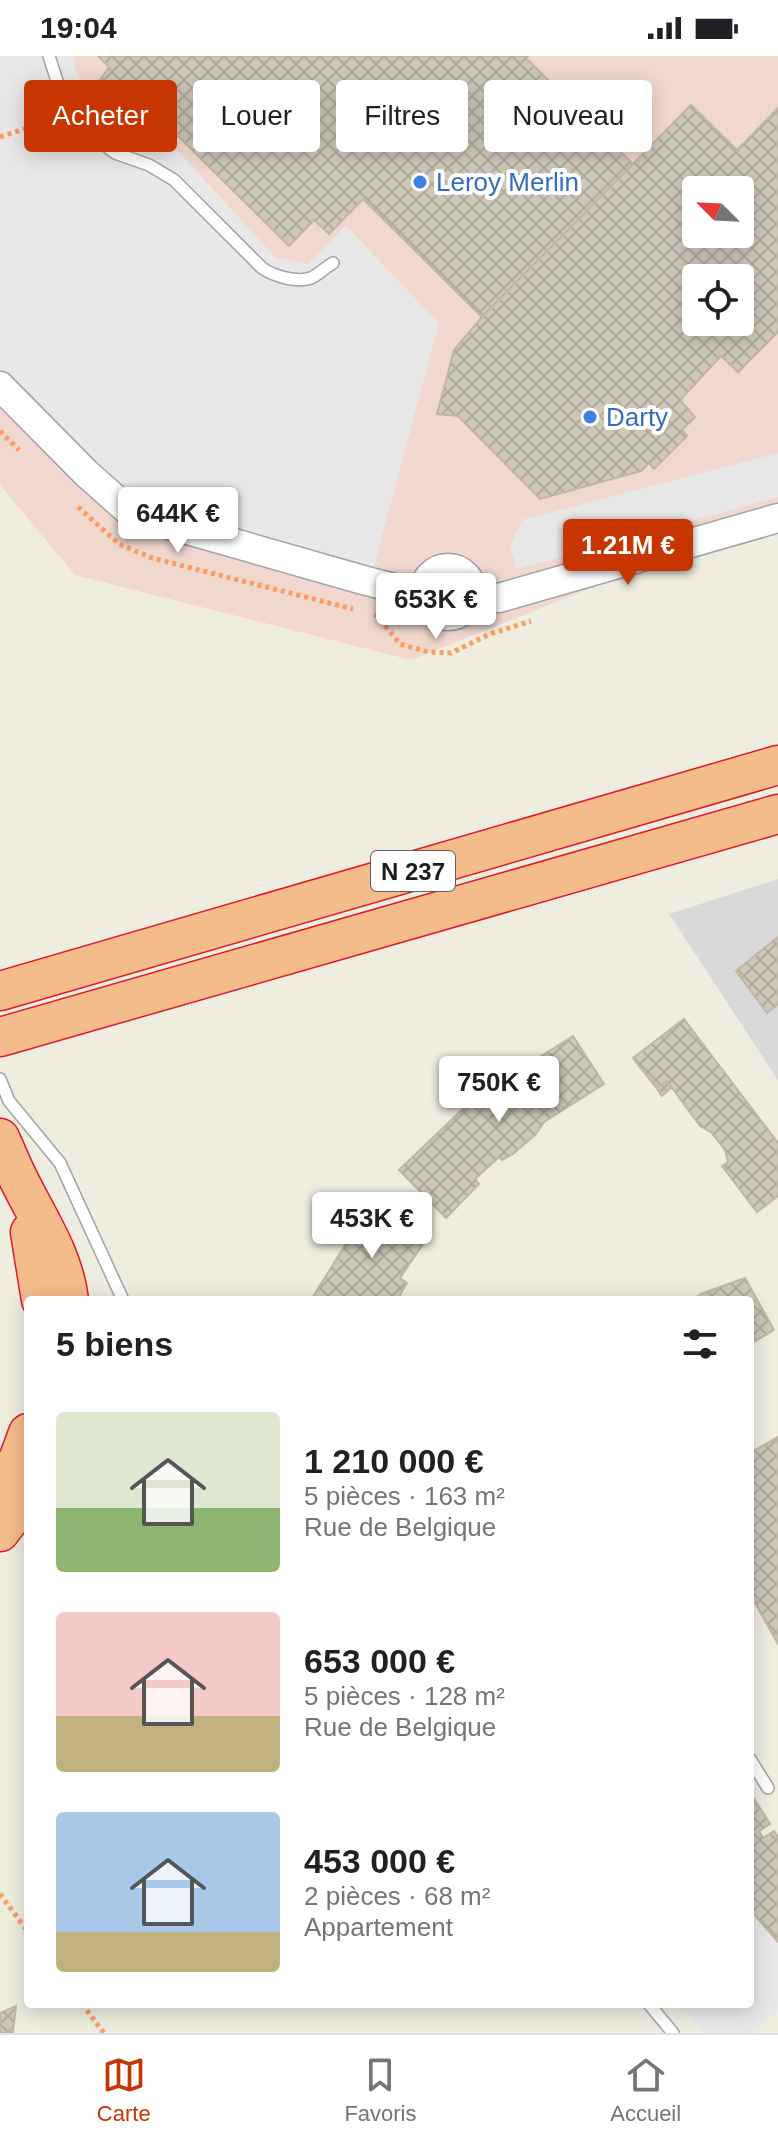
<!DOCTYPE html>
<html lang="fr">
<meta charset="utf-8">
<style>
body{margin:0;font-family:Arial,sans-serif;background:#f2f2f2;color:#202124;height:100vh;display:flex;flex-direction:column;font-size:30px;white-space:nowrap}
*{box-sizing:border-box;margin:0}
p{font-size:26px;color:#757577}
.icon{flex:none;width:44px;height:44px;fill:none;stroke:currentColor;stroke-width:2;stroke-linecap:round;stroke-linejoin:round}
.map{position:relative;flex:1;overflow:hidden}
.details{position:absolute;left:24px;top:1240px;width:730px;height:712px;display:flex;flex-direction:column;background:#fff;border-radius:8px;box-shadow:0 4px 20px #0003}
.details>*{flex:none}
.guide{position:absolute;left:24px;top:24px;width:730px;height:72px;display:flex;gap:16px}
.needle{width:52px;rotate:294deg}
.fabs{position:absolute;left:682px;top:120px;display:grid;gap:16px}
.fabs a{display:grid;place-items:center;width:72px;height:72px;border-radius:8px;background:#fff;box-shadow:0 4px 20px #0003;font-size:40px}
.price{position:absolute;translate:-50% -68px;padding:0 18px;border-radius:8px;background:#fff;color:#222;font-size:26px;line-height:52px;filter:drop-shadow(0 2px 4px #0008)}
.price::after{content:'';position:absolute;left:50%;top:48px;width:24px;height:18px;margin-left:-12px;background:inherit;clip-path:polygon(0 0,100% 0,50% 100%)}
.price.active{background:#c73500;color:#fff}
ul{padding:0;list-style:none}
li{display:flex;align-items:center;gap:24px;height:200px;padding:0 32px}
li span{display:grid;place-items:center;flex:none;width:224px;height:160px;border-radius:8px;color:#555}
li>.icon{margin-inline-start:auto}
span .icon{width:96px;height:96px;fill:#fffc;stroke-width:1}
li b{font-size:34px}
h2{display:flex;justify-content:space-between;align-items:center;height:96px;padding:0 32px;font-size:34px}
.tag{padding:0 28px;border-radius:8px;background:#fff;box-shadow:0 4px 20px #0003;font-size:28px;line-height:72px}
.tag.active{background:#c73500;color:#fff}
.status{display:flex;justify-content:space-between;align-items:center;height:56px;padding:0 40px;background:#fff;direction:ltr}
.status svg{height:22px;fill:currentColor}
.tab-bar{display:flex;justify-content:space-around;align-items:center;height:112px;border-top:2px solid #e0e0e0;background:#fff;font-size:22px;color:#757577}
.tab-bar a{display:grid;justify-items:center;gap:4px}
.tab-bar .active{color:#c73500}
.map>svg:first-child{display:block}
.residential{fill:#dad9d9}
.commercial{fill:#f1d8ce;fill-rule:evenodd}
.parking{fill:#e8e8e8}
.building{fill:url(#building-cross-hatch);stroke:#c0b7a2;stroke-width:2;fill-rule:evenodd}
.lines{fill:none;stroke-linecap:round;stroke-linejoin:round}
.service-casing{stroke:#a3a3a3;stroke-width:14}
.tertiary-casing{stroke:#a3a3a3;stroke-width:31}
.trunk-casing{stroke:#e11928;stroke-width:41}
.path{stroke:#ff9b60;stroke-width:5;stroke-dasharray:4 4;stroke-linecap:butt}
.service{stroke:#fff;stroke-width:11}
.tertiary{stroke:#fff;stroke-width:28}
.trunk{stroke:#f5bc8b;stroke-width:38}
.shop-dot{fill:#3f7fe0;stroke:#fff;stroke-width:3}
.labels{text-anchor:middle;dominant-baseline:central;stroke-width:8;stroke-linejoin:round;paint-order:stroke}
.shield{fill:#fff;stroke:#606060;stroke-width:2}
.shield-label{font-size:24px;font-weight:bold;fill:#1c1c1c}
.shop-label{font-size:26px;fill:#366cbe;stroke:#fff;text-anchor:start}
</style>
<div class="status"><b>19:04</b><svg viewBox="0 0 49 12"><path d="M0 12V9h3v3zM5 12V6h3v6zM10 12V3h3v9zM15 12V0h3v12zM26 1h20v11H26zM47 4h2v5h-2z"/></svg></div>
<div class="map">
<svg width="778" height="1977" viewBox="0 0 778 1977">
<defs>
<pattern id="building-cross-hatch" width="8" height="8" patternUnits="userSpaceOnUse" patternTransform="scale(2)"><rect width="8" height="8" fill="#cec8ba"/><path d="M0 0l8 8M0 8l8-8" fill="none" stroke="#b0ab9f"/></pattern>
</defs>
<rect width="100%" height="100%" fill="#eeede0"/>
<path class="residential" d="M778,823v201l-109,-166z"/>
<path class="commercial" d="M0,0h778v470l-169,55 -198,79 -336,-85 -75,-90zM696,134h44v44h-44zM696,222h44v44h-44z"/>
<g class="parking">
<path d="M0,0h75v12l14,32 22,24 34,19 34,9 96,105 33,7 38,-38 93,97 -73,273 -246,-71 -120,-119z"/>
<path d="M778,397v44l-261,72 -7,-22 12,-27z"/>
<path d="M750,1856l28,32v67l-23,22h-50l-26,-29h71z"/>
</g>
<g class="building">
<path d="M98,0h430l-2,2 107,106 -151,153 -119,-118 -34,35 -15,-14 -25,26 -136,-135 -19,13 -17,-22 -21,-16 13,-19z"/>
<path d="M691,49l46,45 41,-42v224l-40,40 -17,-16 -41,44 15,17 -13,13 5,6 -33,33 -5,-6 -8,8 -101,28 -82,-83 -21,-2 17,-64 28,-33zM696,134h44v44h-44zM696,222h44v44h-44z"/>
<path d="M778,881v67l-11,9 -31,-42z"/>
<path d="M684,963l94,124v53l-21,16 -35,-46 6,-4 -3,-12 -14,-18 -11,-6 -33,-45 -6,5 -7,-1 -21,-27z"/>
<path d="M573,980l31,48 -60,38 -8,12 -23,20 -11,6 -3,-3 -24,22 4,5 -33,34 -47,-48 74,-71z"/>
<path d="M651,1024l3,5 7,1 6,-5 4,7 -9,8z"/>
<path d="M373,1144l52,41 -25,37 7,5 -10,17h-86z"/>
<path d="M745,1222l29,52 -24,14v-44h-58l9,-6z"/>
<path d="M778,1381v207l-28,-50v-141z"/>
<path d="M750,1736l20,32 -11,7 4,7 11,-7 4,6v105l-28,-32z"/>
<path d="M16,1950l-3,26 -13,1v-20z"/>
</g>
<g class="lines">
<g class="service-casing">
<g id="service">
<path d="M49,0l10,31 13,25 20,23 23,18 34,12 25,15 88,88c12,8 34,15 49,10 7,-3 15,-11 22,-15"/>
<path d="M0,1023l9,22 51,62 63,137"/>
<path d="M750,1703l18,29"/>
<path d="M649,1948l24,29"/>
</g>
</g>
<g class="tertiary-casing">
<g id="tertiary">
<path d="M0,330l86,87 46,41 231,66 43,11 18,1"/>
<circle cx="448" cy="536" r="24"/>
<path d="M472,539l27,3 279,-80"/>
</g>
</g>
<g class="trunk-casing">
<g id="trunk">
<path d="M0,935l778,-226"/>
<path d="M0,981l778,-223"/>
<path d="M0,1082c7,15 13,31 21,46 19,38 43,73 48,116"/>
<path d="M30,1176l11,68"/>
<path d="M0,1430l18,-26 10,-27"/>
<path d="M0,1476l28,-37"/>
</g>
</g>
<g class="path">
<path d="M0,81l56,-19"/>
<path d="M0,375l19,19"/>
<path d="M78,451l41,37 33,14 201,51"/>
<path d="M374,559l3,1 23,28 29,8 22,1 39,-19 41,-13"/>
<path d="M0,1838l28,38"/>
<path d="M82,1948l22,29"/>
</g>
<use href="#service" class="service"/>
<use href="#tertiary" class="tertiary"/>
<use href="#trunk" class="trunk"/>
</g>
<g class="shop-dot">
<circle cx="420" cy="126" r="8"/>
<circle cx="590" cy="361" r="8"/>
</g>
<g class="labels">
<rect class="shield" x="371" y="795" width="84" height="40" rx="6"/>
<g class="shield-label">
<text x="413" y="815">N 237</text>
</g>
<g class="shop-label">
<text x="436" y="126">Leroy Merlin</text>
<text x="606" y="361">Darty</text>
</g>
</g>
</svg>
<div class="fabs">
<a><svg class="needle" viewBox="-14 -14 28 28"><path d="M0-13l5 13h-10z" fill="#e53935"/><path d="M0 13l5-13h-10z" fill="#757577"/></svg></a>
<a><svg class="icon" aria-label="locate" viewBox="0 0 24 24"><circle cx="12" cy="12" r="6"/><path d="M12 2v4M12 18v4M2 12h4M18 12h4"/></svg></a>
</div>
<b class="price" style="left:178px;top:499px">644K €</b>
<b class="price active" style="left:628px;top:531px">1.21M €</b>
<b class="price" style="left:436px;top:585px">653K €</b>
<b class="price" style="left:499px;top:1068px">750K €</b>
<b class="price" style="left:372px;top:1204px">453K €</b>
<div class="guide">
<a class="tag active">Acheter</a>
<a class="tag">Louer</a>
<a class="tag">Filtres</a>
<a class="tag">Nouveau</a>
</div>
<section class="details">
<h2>5 biens<svg class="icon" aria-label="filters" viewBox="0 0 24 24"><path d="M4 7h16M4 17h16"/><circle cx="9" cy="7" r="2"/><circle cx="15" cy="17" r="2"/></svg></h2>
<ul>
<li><span style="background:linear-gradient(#dfe7d0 60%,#8fb573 0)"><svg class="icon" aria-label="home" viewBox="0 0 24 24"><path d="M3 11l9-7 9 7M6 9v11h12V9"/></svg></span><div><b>1 210 000 €</b><p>5 pièces · 163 m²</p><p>Rue de Belgique</p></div></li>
<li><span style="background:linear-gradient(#f6c9c9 65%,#c2b280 0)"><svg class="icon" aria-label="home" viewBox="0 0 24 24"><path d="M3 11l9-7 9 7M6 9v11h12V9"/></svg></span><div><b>653 000 €</b><p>5 pièces · 128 m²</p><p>Rue de Belgique</p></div></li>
<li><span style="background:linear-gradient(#a9c7e8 75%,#c2b280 0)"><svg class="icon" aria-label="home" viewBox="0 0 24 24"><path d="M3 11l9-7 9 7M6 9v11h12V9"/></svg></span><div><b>453 000 €</b><p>2 pièces · 68 m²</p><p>Appartement</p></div></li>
</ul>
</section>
</div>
<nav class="tab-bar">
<a class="active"><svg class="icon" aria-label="map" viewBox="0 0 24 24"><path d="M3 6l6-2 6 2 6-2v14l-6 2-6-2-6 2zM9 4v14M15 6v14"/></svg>Carte</a>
<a><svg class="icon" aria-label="saved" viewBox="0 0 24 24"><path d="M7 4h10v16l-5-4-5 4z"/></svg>Favoris</a>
<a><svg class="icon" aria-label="home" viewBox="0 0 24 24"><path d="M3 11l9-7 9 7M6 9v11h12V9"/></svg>Accueil</a>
</nav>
